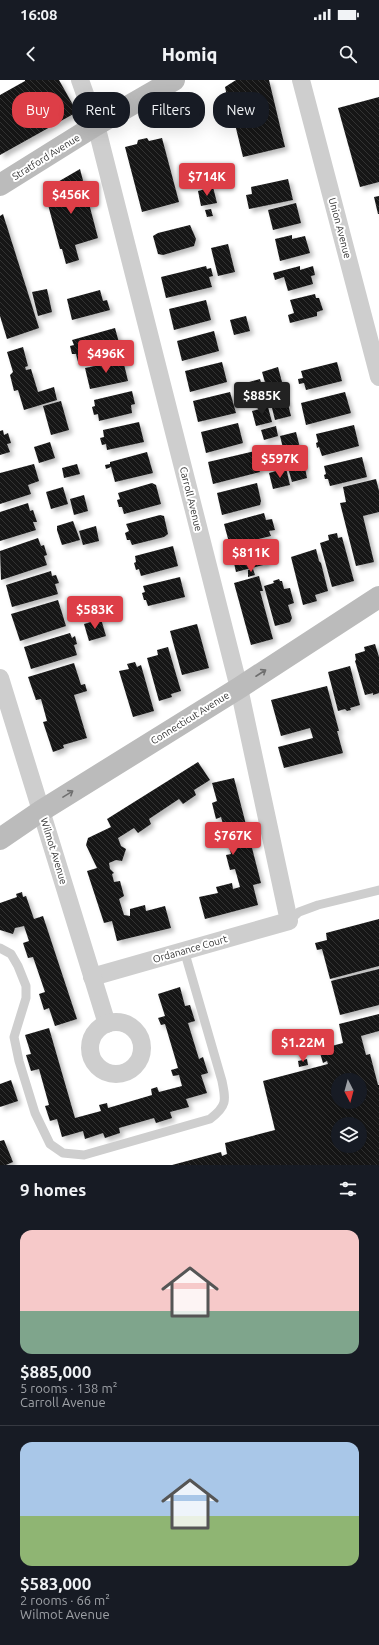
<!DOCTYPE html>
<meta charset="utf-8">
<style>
body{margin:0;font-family:Ubuntu,sans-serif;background:#20242c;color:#f1f3f6;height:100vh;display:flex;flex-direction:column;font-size:15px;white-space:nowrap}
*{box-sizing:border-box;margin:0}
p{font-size:13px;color:#9ea1a6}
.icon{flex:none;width:22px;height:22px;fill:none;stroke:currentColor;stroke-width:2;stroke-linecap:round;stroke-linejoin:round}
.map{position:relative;height:1085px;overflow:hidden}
.panel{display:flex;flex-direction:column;background:#171b24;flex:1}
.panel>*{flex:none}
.top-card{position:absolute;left:12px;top:12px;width:355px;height:36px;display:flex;gap:8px}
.needle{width:26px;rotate:174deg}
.tools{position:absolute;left:331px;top:993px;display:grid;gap:8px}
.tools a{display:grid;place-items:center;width:36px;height:36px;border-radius:50%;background:#171b24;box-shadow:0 4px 16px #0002;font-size:20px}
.price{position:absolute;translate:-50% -34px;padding:0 9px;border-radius:4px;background:#dd3e47;color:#fff;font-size:13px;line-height:26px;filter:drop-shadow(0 1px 2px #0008)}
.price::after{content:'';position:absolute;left:50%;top:24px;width:12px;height:9px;margin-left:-6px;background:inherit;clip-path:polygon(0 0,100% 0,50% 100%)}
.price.active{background:#222;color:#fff}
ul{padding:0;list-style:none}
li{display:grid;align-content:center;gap:8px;height:212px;padding:0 20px}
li+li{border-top:1px solid #363941}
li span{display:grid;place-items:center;height:124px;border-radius:12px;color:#555}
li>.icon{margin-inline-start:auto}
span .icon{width:72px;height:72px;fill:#fffc;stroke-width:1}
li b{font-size:17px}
h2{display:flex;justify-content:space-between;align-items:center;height:48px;padding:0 20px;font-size:17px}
.tag{padding:0 14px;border-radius:16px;background:#171b24;box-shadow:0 4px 16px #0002;font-size:14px;line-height:36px}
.tag.active{background:#dd3e47;color:#fff}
.status{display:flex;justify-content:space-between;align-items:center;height:28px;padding:0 20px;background:#171b24;direction:ltr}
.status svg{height:11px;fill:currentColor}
header{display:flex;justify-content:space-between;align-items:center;height:52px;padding:0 20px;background:#171b24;font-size:18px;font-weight:800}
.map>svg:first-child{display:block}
.building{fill:url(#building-back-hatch);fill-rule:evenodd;filter:url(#shadow)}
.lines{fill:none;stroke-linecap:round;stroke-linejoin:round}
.service{stroke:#cecece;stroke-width:9}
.minor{stroke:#cecece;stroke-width:18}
.secondary{stroke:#bbb;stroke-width:22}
.oneway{stroke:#6f6f6f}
.labels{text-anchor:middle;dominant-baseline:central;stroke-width:4;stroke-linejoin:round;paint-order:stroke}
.street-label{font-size:10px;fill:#313131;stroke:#fff}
</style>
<div class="status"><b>16:08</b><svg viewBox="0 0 49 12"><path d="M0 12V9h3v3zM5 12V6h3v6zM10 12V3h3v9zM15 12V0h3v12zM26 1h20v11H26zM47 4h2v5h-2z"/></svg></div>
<header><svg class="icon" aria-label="back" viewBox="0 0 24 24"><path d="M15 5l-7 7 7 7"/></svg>Homiq<svg class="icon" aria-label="search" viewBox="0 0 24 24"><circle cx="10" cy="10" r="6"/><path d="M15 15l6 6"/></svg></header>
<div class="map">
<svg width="379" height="1085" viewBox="0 0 379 1085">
<defs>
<pattern id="building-back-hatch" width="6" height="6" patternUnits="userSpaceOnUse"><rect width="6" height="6" fill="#181818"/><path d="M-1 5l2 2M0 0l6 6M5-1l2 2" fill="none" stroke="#313131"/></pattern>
<filter id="shadow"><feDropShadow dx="3.5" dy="3.5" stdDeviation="2" flood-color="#0004"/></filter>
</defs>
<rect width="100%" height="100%" fill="#fff"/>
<g class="building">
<path d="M25,0h34l18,32 -77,43v-60l25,-14z"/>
<path d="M236,0h33l16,67 -42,10 -10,-41 -3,1 -2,-7h2l-5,-23z"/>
<path d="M379,17v85l-19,5 -22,-79z"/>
<path d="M147,58l2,3 13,-3 17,64 -37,10 -17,-65 12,-3 1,-4z"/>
<path d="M80,89l18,69 -23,7 4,15 -13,4 -4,-15h-2l-16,-59z"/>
<path d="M288,99l5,21 -44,9 -3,-14 6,-1 -1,-7z"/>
<path d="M213,107l4,16 -16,3 -3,-15z"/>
<path d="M379,116v18h-1l-4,-17z"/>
<path d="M296,123l5,20 -28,7 -5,-20z"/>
<path d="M211,129l2,7 -6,1 -2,-7z"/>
<path d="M3,134l36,114 -32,11 -7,-23v-100z"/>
<path d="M190,145l6,14 -2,7 -31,9 -5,-1 -5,-18 5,-3z"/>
<path d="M292,155v4l13,-3 5,17 -30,8 -5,-22z"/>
<path d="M228,164l7,28 -17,4 -7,-28z"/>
<path d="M206,186l1,3 4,-1 2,8 -4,1 3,10 -46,11 -5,-21z"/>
<path d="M300,186v4l13,-4 2,9 -4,1 2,8 -25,7 -4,-14 -9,3 -2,-7z"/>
<path d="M47,209l5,23 -14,4 -6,-24z"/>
<path d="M100,210l3,11 4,-1 3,10 -38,10 -5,-21z"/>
<path d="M315,214l1,4h3l4,12 -6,2v4l-27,7 -2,-8 6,-2 -4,-13z"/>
<path d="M206,220l5,20 -37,10 -5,-21z"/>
<path d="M246,236l4,15 -16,4 -4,-15z"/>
<path d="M115,248l6,22 -43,12 -2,-8h-4l-2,-8 4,-1 -2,-5z"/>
<path d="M214,251l5,20 -37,10 -5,-20z"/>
<path d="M23,267l5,19 -3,1 1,3 5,-1 7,23 16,-5 3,13 -33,10 -6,-20 -4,1 -4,-16 3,-3 -6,-20z"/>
<path d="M123,280l5,21 -38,8 -5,-21z"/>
<path d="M222,282l5,20 -37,10 -5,-21z"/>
<path d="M337,282l5,19 -36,9 -2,-7 -5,1 -1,-5 5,-1 -2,-7z"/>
<path d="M278,287l4,15 -16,4 -4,-14z"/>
<path d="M260,299l3,11 -18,5 -3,-11z"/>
<path d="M132,311l3,13 -4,1 1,8 -33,8 -1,-7 -4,1 -2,-8 3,-1 -1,-6z"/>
<path d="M230,312l6,21 -38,9 -5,-21z"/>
<path d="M345,312l6,21 -45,12 -5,-22z"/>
<path d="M287,320l4,16 -16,4 -4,-16z"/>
<path d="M61,321l8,29 -18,5 -8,-29z"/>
<path d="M268,327l4,15 -16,4 -4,-15z"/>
<path d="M139,342l5,20 -37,8 -1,-6 -4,1 -2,-7 4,-1 -1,-7z"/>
<path d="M238,343l5,20 -37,10 -5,-21z"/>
<path d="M354,345l5,21 -37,10 -3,-9 -2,1 -1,-5 2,-1 -2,-8z"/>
<path d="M276,346l2,10 -14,4 -3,-10z"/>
<path d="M3,350l1,5 4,-2 3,10 -4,1 3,8 -10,3v-24z"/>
<path d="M296,352l4,16 -16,4 -4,-16z"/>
<path d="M50,362l5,16 -16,5 -5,-16z"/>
<path d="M255,371l5,21 -47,12 -5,-22z"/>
<path d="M147,372l6,21 -38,9 -4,-15 -5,2 -1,-4 5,-1v-2z"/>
<path d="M362,377l5,20 -37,9 -2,-7h-3l-1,-4 2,-1 -2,-8z"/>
<path d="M304,383l3,15 -15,4 -4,-14z"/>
<path d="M34,384l5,17 -11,4 3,9 -31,10v-31z"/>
<path d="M77,384l3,10 -16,4 -2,-10z"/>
<path d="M286,388l4,17 -17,4 -4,-16z"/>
<path d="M376,399l3,12v21l-16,4 11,46 -18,4 -16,-63 6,-1 -3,-15z"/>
<path d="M152,403l4,2 5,19 -37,10 -2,-7h-3l-2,-7 3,-1 -2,-6z"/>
<path d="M257,403l4,18 -1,4 -38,10 -5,-22z"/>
<path d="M63,407l5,17 -17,5 -5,-17z"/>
<path d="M84,415l4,16 -14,4 -4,-16z"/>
<path d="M28,423l2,8 3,-1 4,12h-4l3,8 -36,11v-29z"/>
<path d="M264,433l2,7 6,-1 3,11 -6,1 2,5 -41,10 -6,-22z"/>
<path d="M160,435l4,1 4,18 -4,3 -32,8 -2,-5h-3l-2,-7 4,-2 -3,-7z"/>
<path d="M73,441l7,19 -18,5 -5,-15v-4z"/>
<path d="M96,446l3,15 -16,4 -4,-14z"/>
<path d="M337,453l1,5 4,-1 12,44 -22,6 -12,-44 9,-3 -1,-5z"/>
<path d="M38,458l3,8 3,-1 3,10 -3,1 3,9 -46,15 -1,-29z"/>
<path d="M263,463l4,21 -31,8 -5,-22z"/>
<path d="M173,466l5,20 -37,10 -2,-7 -3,1 -2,-7 2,-1 -1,-6z"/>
<path d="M316,469l3,12 2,2 7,28 -13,4 2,6 -14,4 -12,-48z"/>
<path d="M253,489l2,6 -7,2v-7z"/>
<path d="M51,491l1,5 4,-1 3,8 -4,1 3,10 -46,13 -6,-22z"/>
<path d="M259,496l4,15h-3l13,48 -22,6 -17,-62z"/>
<path d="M180,497l5,20 -37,9 -2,-6h-2l-2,-7 3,-1 -2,-6z"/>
<path d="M279,499l1,2h2l2,8 6,-1 4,15 -6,2 4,13 -2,4 -15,4 -11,-40 10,-3 -1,-2z"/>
<path d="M58,520l8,26 -46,15 -9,-27z"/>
<path d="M96,521l4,16 -14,4 -5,-16z"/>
<path d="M101,539l5,17 -17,5 -5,-17z"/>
<path d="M197,544l12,44 -27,7 -12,-44z"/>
<path d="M70,553l2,5 3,-2 2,8 -3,1 3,10 -46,14 -7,-22z"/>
<path d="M375,564l4,13v36l-6,2v-2l-8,2 -10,-34 1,-1 -1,-6 10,-3 -1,-4z"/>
<path d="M168,567l13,44 -10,3 1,3 -13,4 -12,-43 11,-3 -1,-5z"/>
<path d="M135,582l2,5 4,-2 13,46 -21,6 -14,-46 10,-2 -2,-5z"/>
<path d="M74,583l7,22 4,-1 2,7 -13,4 13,43 -24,7 1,3 -11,4 -10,-30 4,-1 -6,-22 -5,1 -8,-23z"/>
<path d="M350,586l10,39 -10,3 1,2 -4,1 -2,-2 -7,2 -10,-39z"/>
<path d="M327,606l12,45h-2l6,22 -59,15 -6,-21 35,-9 -3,-10 -29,8 -10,-36z"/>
<path d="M198,682l12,18 -16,10 2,5 -13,9 -4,-5 -30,20 2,5 -13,9 -4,-5 -16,10 3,8 5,3 -4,12 -6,-1 -7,3 1,6 4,4 -2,1 2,8 6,-1 4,15 -5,3 5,16 6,1v-7l15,-4 1,6 19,-5 6,22 -54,13 -5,-20 -8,2 -17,-52 10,-3 -11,-23 2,-7 23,-11 -4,-8z"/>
<path d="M234,698l27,105 -8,2 5,20 -53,14 -6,-22 19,-4 -2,-6 16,-4 1,6 7,-2 -5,-18 -5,1 -4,-15 5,-1 -10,-37 -5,2 -4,-16 5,-2 -5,-18z"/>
<path d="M22,812l1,5 3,-1 8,23 9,-3 34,103 -22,7 -6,-18 -5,2 -5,-16 6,-2 -12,-35 -5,1 -5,-15 6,-2 -5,-15 -9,2 -2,6 -13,-4v-27l17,-6 -1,-3z"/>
<path d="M379,839v47l-49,13 -8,-30 -5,1 -2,-7 12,-3 -1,-7z"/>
<path d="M379,889v36l-39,10 -9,-34z"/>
<path d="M180,907l5,19 5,-1 5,16 -7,2 11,36 4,-2 5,16 -7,2 6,18 -21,6 3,8 -19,5 2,6 -16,5 -2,-5 -35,10 1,5 -15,5 -2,-5 -18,6 -2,-8 -21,6 -5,-18 -7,2 -5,-15 4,-1 -10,-36 -8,2 -5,-16 5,-1 -6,-19 24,-7 26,90 26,-7 -2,-6 8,-2 1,5 44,-13 -1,-6 6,-2 2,5 23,-6 -3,-11 -6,1 -2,-6 7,-2 -13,-44 -4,1 -3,-7 7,-2 -7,-22z"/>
<path d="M379,934v17l-18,5 5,19 4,-1 8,31h1v80h-207l49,-13 1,4 5,-2 -2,-11 50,-13 -12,-49 65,-17 -1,-3 -4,2 -3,-10 5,-1 -1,-4 19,-5 -4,-19zM338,1000h22v22h-22zM338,1044h22v22h-22z"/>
<path d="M307,979l1,6 -9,2 -1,-6z"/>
<path d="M11,1000l7,21 -18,6v-23z"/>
<path d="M4,1060l9,22 -7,3h-6v-24z"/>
</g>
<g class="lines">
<g class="service">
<path d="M289,841l10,-9 19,-7 61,-15"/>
<path d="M0,868l11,6 7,12 8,20v12l-12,39 5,24 16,52 15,31 13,9 21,2 126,-36c17,-13 16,-18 12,-38l-38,-131"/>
</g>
<g class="minor">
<path d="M80,0l16,45 143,563 50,233 -197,56"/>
<path d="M301,0l78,297"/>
<path d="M0,598l107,346"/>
<circle cx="116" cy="968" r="26"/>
</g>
<g class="secondary">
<path d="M0,105l96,-60 78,-45"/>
<path d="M0,759l41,-28 198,-123 140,-91"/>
</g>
</g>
<defs><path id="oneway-shaft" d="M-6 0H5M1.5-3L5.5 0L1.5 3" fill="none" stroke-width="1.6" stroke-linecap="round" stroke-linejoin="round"/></defs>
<g class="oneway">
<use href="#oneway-shaft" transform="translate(261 593) rotate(-33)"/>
<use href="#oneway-shaft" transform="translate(68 714) rotate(-32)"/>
</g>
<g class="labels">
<g class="street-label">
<text transform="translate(46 77) rotate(-32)">Stratford Avenue</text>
<text transform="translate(340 148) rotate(75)">Union Avenue</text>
<text transform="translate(191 419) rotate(76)">Carroll Avenue</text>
<text transform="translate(190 638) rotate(-32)">Connecticut Avenue</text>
<text transform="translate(54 771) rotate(73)">Wilmot Avenue</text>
<text transform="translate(190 869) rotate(-16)">Ordanance Court</text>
</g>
</g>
</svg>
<div class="tools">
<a><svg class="needle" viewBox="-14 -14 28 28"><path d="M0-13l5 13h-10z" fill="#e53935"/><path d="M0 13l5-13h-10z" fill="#9ea1a6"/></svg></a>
<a><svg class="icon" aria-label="layers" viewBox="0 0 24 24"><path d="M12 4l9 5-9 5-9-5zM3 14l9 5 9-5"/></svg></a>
</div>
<b class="price" style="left:207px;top:117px">$714K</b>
<b class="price" style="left:71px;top:135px">$456K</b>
<b class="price" style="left:106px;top:294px">$496K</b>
<b class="price active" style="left:262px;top:336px">$885K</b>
<b class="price" style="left:280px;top:399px">$597K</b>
<b class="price" style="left:251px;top:493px">$811K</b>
<b class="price" style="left:95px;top:550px">$583K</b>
<b class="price" style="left:233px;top:776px">$767K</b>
<b class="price" style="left:303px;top:983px">$1.22M</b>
<div class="top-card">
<a class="tag active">Buy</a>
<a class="tag">Rent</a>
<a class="tag">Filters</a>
<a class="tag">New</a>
</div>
</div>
<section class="panel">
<h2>9 homes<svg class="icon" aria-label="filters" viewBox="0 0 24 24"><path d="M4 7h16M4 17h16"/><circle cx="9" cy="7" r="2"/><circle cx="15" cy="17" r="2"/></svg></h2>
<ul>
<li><span style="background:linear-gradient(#f6c9c9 65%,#7fa58c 0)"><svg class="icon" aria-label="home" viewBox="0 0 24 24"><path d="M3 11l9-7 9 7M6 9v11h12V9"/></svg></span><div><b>$885,000</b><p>5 rooms · 138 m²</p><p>Carroll Avenue</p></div></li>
<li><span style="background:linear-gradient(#a9c7e8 60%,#8fb573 0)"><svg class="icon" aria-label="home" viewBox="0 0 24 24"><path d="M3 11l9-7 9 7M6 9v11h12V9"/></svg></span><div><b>$583,000</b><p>2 rooms · 66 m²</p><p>Wilmot Avenue</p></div></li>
</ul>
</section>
